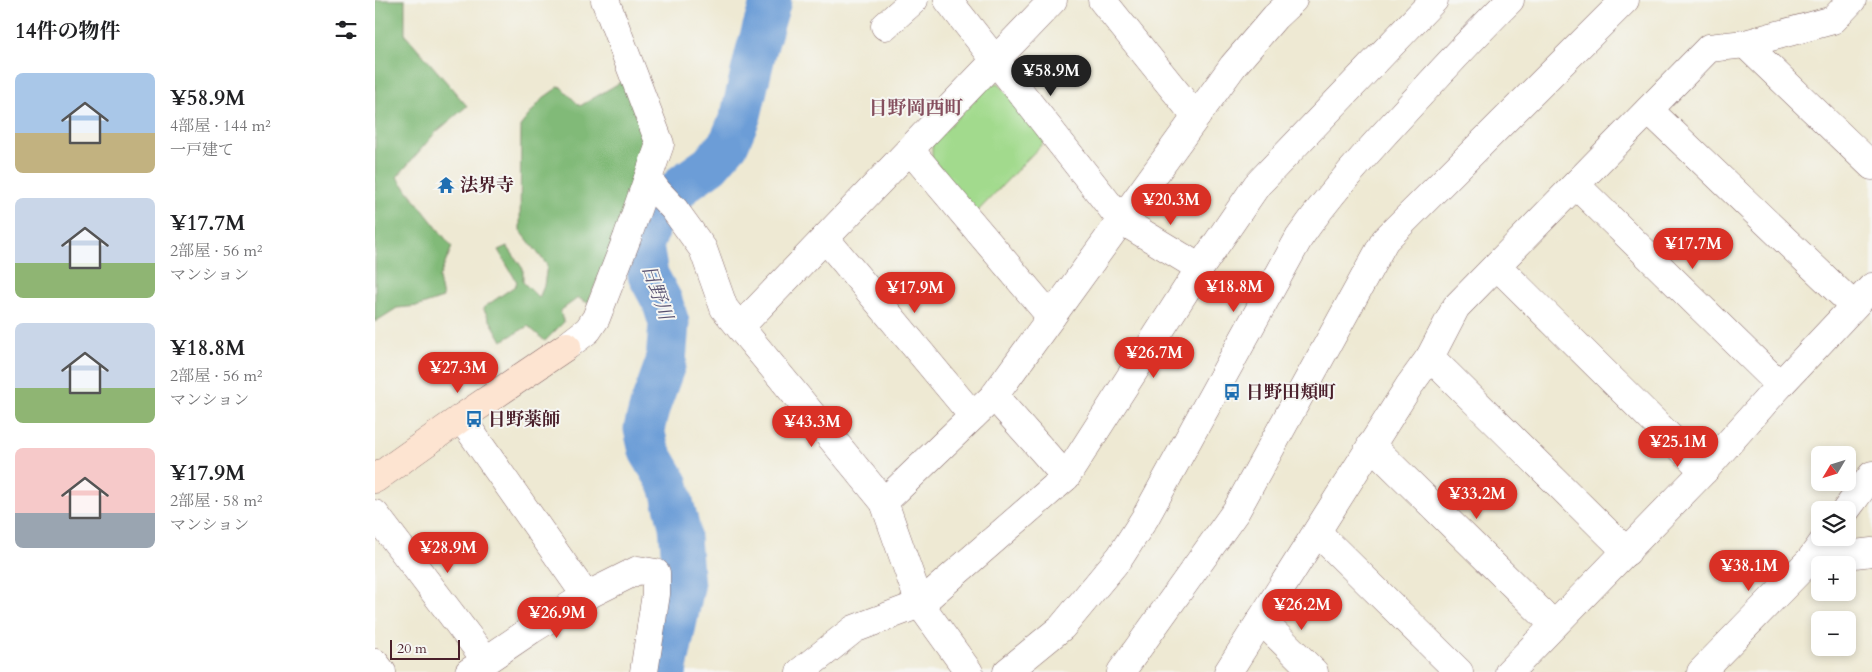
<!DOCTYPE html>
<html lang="ja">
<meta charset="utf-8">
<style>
body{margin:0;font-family:Cardo,"Noto Serif JP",serif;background:#f6f6f6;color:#202124;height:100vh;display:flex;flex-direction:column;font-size:19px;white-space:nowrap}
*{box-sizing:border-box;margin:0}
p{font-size:16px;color:#757577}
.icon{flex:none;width:28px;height:28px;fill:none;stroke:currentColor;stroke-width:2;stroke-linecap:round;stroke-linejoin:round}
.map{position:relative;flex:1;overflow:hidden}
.panel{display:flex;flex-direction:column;background:#fff;width:375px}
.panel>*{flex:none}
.needle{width:32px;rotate:232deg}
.fabs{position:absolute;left:1436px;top:446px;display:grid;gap:10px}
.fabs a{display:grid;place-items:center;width:45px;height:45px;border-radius:8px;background:#fff;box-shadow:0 2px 8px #0003;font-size:25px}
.scale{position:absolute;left:15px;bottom:12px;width:70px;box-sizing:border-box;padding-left:5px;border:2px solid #4a1f2b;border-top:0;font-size:14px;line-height:18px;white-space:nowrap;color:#4a1f2b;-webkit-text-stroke:4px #f6f6f2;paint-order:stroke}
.price{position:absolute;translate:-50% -42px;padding:0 11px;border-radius:18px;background:#d93025;color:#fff;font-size:16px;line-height:32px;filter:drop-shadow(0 1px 2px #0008)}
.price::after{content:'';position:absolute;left:50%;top:30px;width:15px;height:11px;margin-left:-8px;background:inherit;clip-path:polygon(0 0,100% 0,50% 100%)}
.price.on{background:#222;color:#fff}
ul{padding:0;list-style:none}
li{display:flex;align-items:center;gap:15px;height:125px;padding:0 15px}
li span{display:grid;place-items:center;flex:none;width:140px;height:100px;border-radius:8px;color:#555}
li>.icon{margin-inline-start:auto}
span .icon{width:60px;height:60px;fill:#fffc;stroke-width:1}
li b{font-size:21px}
h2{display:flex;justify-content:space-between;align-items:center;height:60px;padding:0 15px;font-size:21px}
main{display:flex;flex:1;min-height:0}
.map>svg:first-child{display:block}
.green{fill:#a2da8d;stroke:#767c5c}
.forest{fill:#81ba78;stroke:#666c52}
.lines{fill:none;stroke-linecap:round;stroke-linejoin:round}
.river{stroke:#6c9dd7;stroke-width:41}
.minor-casing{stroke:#836666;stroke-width:29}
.tertiary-casing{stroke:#836666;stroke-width:29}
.secondary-casing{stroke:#836666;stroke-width:29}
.minor{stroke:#fff;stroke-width:28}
.tertiary{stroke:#fff;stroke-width:28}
.secondary{stroke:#fde4d1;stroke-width:28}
.labels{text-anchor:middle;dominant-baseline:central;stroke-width:4;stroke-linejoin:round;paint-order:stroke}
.poi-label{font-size:18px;font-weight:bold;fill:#4a1f2b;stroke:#f6f6f2;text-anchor:start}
.neighbourhood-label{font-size:19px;font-weight:bold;fill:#854f5e;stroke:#f6f6f2}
.water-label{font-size:19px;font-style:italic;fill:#585170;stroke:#f6f6f2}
</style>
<main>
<section class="panel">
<h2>14件の物件<svg class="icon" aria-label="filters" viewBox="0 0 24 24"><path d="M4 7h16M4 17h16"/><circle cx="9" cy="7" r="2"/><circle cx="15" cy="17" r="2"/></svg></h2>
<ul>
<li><span style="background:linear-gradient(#a9c7e8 60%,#c2b280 0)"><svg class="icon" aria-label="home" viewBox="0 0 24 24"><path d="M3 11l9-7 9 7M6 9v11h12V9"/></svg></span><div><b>¥58.9M</b><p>4部屋 · 144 m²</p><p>一戸建て</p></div></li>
<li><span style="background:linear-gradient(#c9d6e8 65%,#8fb573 0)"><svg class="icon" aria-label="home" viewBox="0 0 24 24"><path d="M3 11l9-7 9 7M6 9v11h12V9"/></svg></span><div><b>¥17.7M</b><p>2部屋 · 56 m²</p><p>マンション</p></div></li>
<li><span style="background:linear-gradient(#c9d6e8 65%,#8fb573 0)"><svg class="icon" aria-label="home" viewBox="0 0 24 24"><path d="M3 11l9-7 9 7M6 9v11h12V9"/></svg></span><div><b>¥18.8M</b><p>2部屋 · 56 m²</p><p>マンション</p></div></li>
<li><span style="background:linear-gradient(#f6c9c9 65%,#9aa5b1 0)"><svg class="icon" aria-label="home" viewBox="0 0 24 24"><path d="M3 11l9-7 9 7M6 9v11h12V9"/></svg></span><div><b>¥17.9M</b><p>2部屋 · 58 m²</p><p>マンション</p></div></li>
</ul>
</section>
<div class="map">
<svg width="1497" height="672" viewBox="0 0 1497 672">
<rect width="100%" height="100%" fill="#f6f6f2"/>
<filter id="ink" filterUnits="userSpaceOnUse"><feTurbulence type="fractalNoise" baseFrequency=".02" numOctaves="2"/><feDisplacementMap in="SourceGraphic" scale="10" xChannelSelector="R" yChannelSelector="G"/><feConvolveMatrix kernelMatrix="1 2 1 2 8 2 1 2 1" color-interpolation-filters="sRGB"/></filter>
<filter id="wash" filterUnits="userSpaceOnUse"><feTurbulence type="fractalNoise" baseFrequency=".0096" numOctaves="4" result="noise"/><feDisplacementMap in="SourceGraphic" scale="20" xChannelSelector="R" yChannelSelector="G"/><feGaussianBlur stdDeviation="1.12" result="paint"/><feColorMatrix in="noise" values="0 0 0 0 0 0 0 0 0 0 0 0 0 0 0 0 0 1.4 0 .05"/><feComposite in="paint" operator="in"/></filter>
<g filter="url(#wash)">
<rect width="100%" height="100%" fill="#eee9d3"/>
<path class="green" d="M624,83l46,58 -69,72 -44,-55v-14l58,-60z"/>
<g class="forest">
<path d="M0,0h30v34l62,72 -32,27 -38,44 55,70 -13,31 4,20 -24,8 -22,2 -22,14z"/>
<path d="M251,79l21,57 -10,46 -49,121 -10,-5 -18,13 4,11 -19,19 -17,-15 -26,15 -19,-33 32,-22 2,-4 -19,-32 9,-4 16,23v13l16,16 5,-12 3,-21 -27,-35 1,-105 22,-27 17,-12 20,20z"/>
</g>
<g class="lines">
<path class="river" d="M291,672l18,-85 -5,-61 -10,-41 -20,-34 -5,-22 6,-23 16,-44 3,-39 -7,-22 -14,-26 -5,-29 9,-24 31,-38 27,-19 19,-22 12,-28 15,-64 15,-51"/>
</g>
</g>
<g filter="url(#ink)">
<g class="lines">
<g class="minor-casing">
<g id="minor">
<path d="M573,0l173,220 79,48"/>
<path d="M727,0l94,117"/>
<path d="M510,26l29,-26"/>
<path d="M1370,44l127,122"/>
<path d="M1274,110l204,195"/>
<path d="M535,150l141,167"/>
<path d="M273,179l9,12 17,18 29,40 21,59 160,194 36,102 49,68"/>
<path d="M1201,185l204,200"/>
<path d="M450,238l148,178"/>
<path d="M1122,266l207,205"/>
<path d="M365,327l313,-327"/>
<path d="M192,346l21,-16 8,-12 31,-80 33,-94 -55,-144"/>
<path d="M1055,357l197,195"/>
<path d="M619,396l72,81"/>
<path d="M86,418l125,178"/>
<path d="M996,445l182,179"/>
<path d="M509,502l110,-106 239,-330 42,-49 18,-17"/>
<path d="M1471,510l26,-35"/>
<path d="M0,514l111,146"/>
<path d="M942,532l142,140"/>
<path d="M1436,559l61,-7"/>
<path d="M886,620l53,52"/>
<path d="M0,663l7,9"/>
<path d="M94,672l62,-42 55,-34 52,-26 18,3v21l-12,78"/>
<path d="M425,672l54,-43 66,-25 146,-127 134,-209 57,-83 177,-185"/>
<path d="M746,672l115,-161 149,-271 240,-240"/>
<path d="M853,672l181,-286 21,-29 26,-50 253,-259 36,-4 88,-24 19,-20"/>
<path d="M1134,672l195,-201 76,-86 92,-98"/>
<path d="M1326,672l110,-113 15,-21"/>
</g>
</g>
<g class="tertiary-casing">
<path id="tertiary" d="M632,672l55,-45 58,-70 25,-39 154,-280c29,-42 63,-80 98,-118 37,-41 74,-81 113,-120"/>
</g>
<g class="secondary-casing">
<path id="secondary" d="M0,479l86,-61 106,-72"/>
</g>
<use href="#minor" class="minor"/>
<use href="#tertiary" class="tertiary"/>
<use href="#secondary" class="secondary"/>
</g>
</g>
<defs>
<g id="temple-bare" transform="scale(1.35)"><path d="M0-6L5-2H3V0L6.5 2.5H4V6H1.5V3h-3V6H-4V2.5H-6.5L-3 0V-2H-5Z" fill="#1f6fb2" stroke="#f6f6f2" stroke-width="2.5" paint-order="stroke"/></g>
<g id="bus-bare" transform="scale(1.35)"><path d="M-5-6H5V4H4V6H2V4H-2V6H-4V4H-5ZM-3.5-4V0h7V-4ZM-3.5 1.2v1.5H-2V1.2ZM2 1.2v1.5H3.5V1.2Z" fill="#1f6fb2" stroke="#f6f6f2" stroke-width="2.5" paint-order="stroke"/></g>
</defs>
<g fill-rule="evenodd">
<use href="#temple-bare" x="71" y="185"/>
<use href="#bus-bare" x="857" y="392"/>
<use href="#bus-bare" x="99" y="419"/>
</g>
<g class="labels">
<g class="poi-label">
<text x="85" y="185">法界寺</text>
<text x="871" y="392">日野田頬町</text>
<text x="113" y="419">日野薬師</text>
</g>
<g class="neighbourhood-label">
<text x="541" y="108">日野岡西町</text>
</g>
<g class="water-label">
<text transform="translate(282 292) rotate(71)">日野川</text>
</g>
</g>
</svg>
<div class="fabs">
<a><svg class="needle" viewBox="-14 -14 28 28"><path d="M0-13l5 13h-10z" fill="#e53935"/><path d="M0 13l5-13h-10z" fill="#757577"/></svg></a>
<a><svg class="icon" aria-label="layers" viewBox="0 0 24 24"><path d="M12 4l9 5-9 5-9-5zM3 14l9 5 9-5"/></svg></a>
<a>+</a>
<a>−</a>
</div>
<div class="scale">20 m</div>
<b class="price on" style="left:676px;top:97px">¥58.9M</b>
<b class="price" style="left:796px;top:226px">¥20.3M</b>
<b class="price" style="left:1318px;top:270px">¥17.7M</b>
<b class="price" style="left:859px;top:313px">¥18.8M</b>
<b class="price" style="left:540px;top:314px">¥17.9M</b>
<b class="price" style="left:779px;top:379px">¥26.7M</b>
<b class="price" style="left:83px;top:394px">¥27.3M</b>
<b class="price" style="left:437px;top:448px">¥43.3M</b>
<b class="price" style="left:1303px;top:468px">¥25.1M</b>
<b class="price" style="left:1102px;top:520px">¥33.2M</b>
<b class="price" style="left:73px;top:574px">¥28.9M</b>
<b class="price" style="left:1374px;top:592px">¥38.1M</b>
<b class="price" style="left:927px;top:631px">¥26.2M</b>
<b class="price" style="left:182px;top:639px">¥26.9M</b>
</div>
</main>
